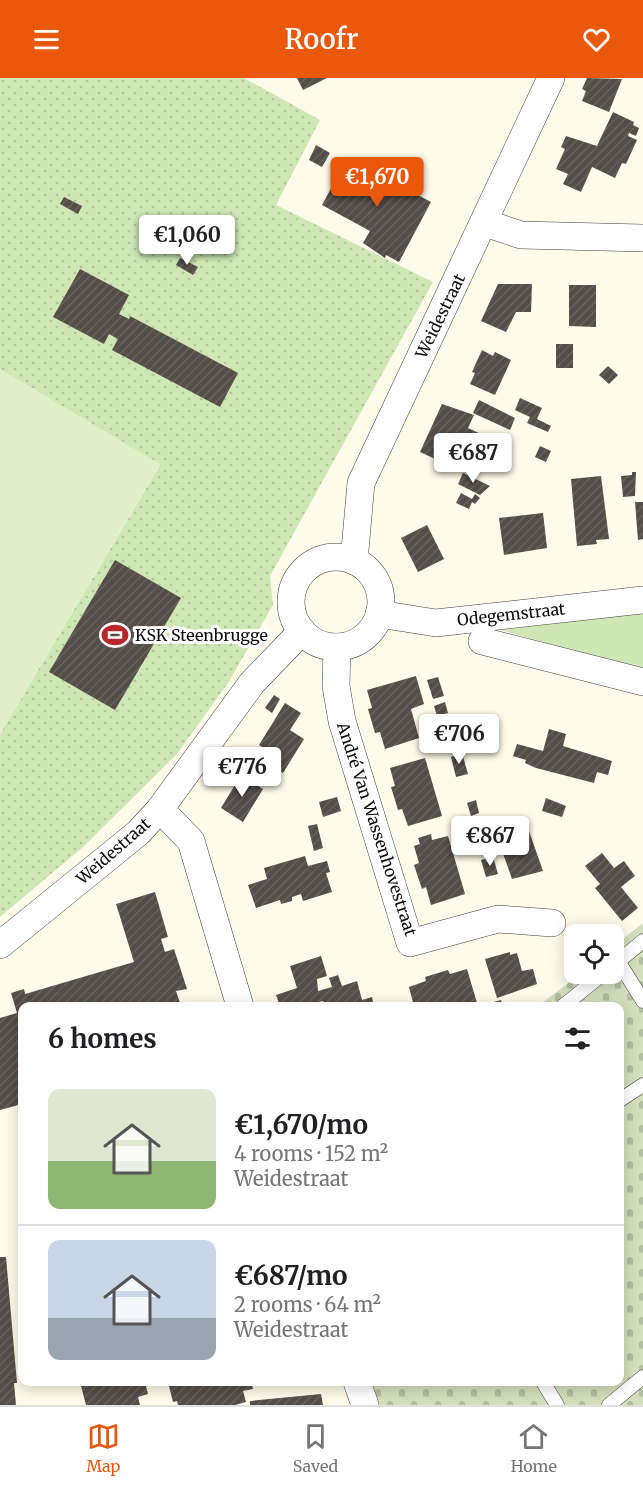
<!DOCTYPE html>
<meta charset="utf-8">
<style>
body{margin:0;font-family:Merriweather,serif;background:#f2f2f2;color:#202124;height:100vh;display:flex;flex-direction:column;font-size:22px;white-space:nowrap}
*{box-sizing:border-box;margin:0}
p{font-size:20px;color:#757577}
.icon{flex:none;width:33px;height:33px;fill:none;stroke:currentColor;stroke-width:2;stroke-linecap:round;stroke-linejoin:round}
.map{position:relative;flex:1;overflow:hidden}
.side{position:absolute;left:18px;top:924px;width:606px;height:384px;display:flex;flex-direction:column;background:#fff;border-radius:12px;box-shadow:0 3px 15px #0003}
.side>*{flex:none}
.buttons{position:absolute;left:564px;top:846px;display:grid;gap:12px}
.buttons a{display:grid;place-items:center;width:60px;height:60px;border-radius:12px;background:#fff;box-shadow:0 3px 15px #0003;font-size:30px}
.price{position:absolute;translate:-50% -51px;padding:0 14px;border-radius:6px;background:#fff;color:#222;font-size:20px;line-height:39px;filter:drop-shadow(0 2px 3px #0008)}
.price::after{content:'';position:absolute;left:50%;top:36px;width:18px;height:14px;margin-left:-9px;background:inherit;clip-path:polygon(0 0,100% 0,50% 100%)}
.price.active{background:#ea580c;color:#fff}
ul{padding:0;list-style:none}
li{display:flex;align-items:center;gap:18px;height:150px;padding:0 30px}
li+li{border-top:2px solid #e0e0e0}
li span{display:grid;place-items:center;flex:none;width:168px;height:120px;border-radius:12px;color:#555}
li>.icon{margin-inline-start:auto}
span .icon{width:72px;height:72px;fill:#fffc;stroke-width:1}
li b{font-size:26px}
h2{display:flex;justify-content:space-between;align-items:center;height:72px;padding:0 30px;font-size:26px}
header{display:flex;justify-content:space-between;align-items:center;height:78px;padding:0 30px;background:#ea580c;color:#fff;font-size:27px;font-weight:600}
.dock{display:flex;justify-content:space-around;align-items:center;height:84px;border-top:2px solid #e0e0e0;background:#fff;font-size:16px;color:#757577}
.dock a{display:grid;justify-items:center;gap:3px}
.dock .active{color:#ea580c}
.map>svg:first-child{display:block}
.grass{fill:#cee7b5}
.cemetery{fill:url(#cemetery-stones)}
.park{fill:url(#park-dots)}
.pitch{fill:#e0efc7}
.building{fill:url(#building-hatch)}
.lines{fill:none;stroke-linecap:round;stroke-linejoin:round}
.service-casing{stroke:#3e3e3e;stroke-width:15}
.minor-casing{stroke:#3e3e3e;stroke-width:28}
.service{stroke:#fff;stroke-width:14}
.minor{stroke:#fff;stroke-width:27}
.labels{text-anchor:middle;dominant-baseline:central;stroke-width:6;stroke-linejoin:round;paint-order:stroke}
.street-label{font-size:16px;fill:#0b0b0b;stroke:#fff}
.poi-label{font-size:16px;fill:#0b0b0b;stroke:#fff;text-anchor:start}
</style>
<header><svg class="icon" aria-label="menu" viewBox="0 0 24 24"><path d="M4 6h16M4 12h16M4 18h16"/></svg>Roofr<svg class="icon" aria-label="heart" viewBox="0 0 24 24"><path d="M12 20l-8-8c-3-5 5-10 8-4 3-6 11-1 8 4z"/></svg></header>
<div class="map">
<svg width="643" height="1327" viewBox="0 0 643 1327">
<defs>
<pattern id="cemetery-stones" width="16" height="16" patternUnits="userSpaceOnUse" patternTransform="scale(1.5)"><rect width="16" height="16" fill="#d3dfbd"/><path d="M2 7V4a2 2 0 0 1 4 0v3zM10 15v-3a2 2 0 0 1 4 0v3z" fill="#b4bea1"/></pattern>
<pattern id="park-dots" width="8" height="8" patternUnits="userSpaceOnUse" patternTransform="scale(1.5)"><rect width="8" height="8" fill="#cee7b5"/><path d="M2 2h.1M6 6h.1" fill="none" stroke="#b0c59a" stroke-width="1.8" stroke-linecap="round"/></pattern>
<pattern id="building-hatch" width="6" height="6" patternUnits="userSpaceOnUse" patternTransform="scale(1.5)"><rect width="6" height="6" fill="#544d48"/><path d="M-1 1l2-2M0 6l6-6M5 7l2-2" fill="none" stroke="#68625e"/></pattern>
</defs>
<rect width="100%" height="100%" fill="#fffbea"/>
<path class="grass" d="M643,535v58l-142,-41z"/>
<path class="cemetery" d="M643,845v482h-264l-7,-23h248v-376h-82l42,-32h34v-28z"/>
<path class="park" d="M0,0h244l76,42 -44,85 157,77 -163,294 3,29 -45,78 -51,71 -94,93 -83,70v-183l160,-269 -160,-96z"/>
<path class="pitch" d="M0,291l160,95 -160,270z"/>
<g class="building">
<path d="M297,0h30l-24,12z"/>
<path d="M587,0l35,1 -13,33 -27,-11 4,-10 -4,-2z"/>
<path d="M613,34l21,10 -1,3 6,3 -3,8 -7,-3 -1,3 9,4 -11,24 -4,-1 -7,15 -23,-11 -11,25 -18,-8 5,-10 -12,-5 9,-20 -4,-2 5,-11 31,10z"/>
<path d="M316,67l14,8 -8,14 -13,-7z"/>
<path d="M348,79l83,45 -32,60 -13,-7 -1,3 -22,-15 7,-12 -48,-26z"/>
<path d="M64,119l18,9 -4,8 -18,-10z"/>
<path d="M180,180l18,9 -5,8 -17,-10z"/>
<path d="M80,191l49,26 -10,19 10,5 1,-3 108,57 -18,34 -108,-57 6,-11 -9,-5 -5,10 -51,-27z"/>
<path d="M498,206h34l-1,28h-15l-10,20 -25,-11z"/>
<path d="M569,207h27v42l-27,-1z"/>
<rect x="556" y="266" width="17" height="24"/>
<path d="M482,272l11,6 2,-4 16,8 -16,35 -25,-11 5,-11 -3,-1z"/>
<path d="M608,288l10,9 -9,9 -10,-9z"/>
<path d="M520,320l22,10 -5,11 14,7 -3,6 -21,-9 3,-6 -15,-7z"/>
<path d="M479,322l36,18 -5,12 -37,-17z"/>
<path d="M442,326l32,11 -6,13 15,7 -11,17 -10,-5 -2,7 -6,-3 -6,14 -28,-13z"/>
<path d="M540,368l11,5 -5,11 -11,-5z"/>
<path d="M632,394h4l-1,24 -12,1 -2,-21 11,-1z"/>
<path d="M463,395l27,13 -10,9 -22,-11z"/>
<path d="M601,398l8,63 -13,1 1,4 -20,2 -6,-67z"/>
<path d="M461,415l11,6 3,-5 5,4 -5,6 -3,-2 -3,7 -13,-6z"/>
<path d="M635,424h8v37l-5,1z"/>
<path d="M543,435l4,35 -43,7 -5,-37z"/>
<path d="M427,447l17,34 -26,13 -17,-34z"/>
<path d="M115,482l66,38 -66,112 -66,-38z"/>
<path d="M416,598l8,28 -13,5 8,29 -34,11 -5,-17 -5,1 -7,-24 4,-1 -5,-18z"/>
<path d="M438,599l6,19 -11,3 -6,-19z"/>
<path d="M274,617l6,4 -8,14 -7,-5z"/>
<path d="M445,624l3,11 -11,3 -3,-10z"/>
<path d="M285,625l16,10 -11,17 14,9 -21,34 -17,-11 6,-9 -13,-8z"/>
<path d="M549,651l17,5 -3,12 49,15 -4,14 -11,-3 -3,11 -58,-15 -11,-5 1,-3 -13,-4 4,-12 26,7z"/>
<path d="M462,675l6,21 -12,3 -5,-20z"/>
<path d="M425,680l17,58 -34,10 -6,-17 -4,1 -7,-23 4,-1 -5,-18z"/>
<path d="M241,697l22,14 -20,33 -22,-14z"/>
<path d="M337,719l4,14 -18,6 -4,-15z"/>
<path d="M546,720l20,8 -4,11 -20,-6z"/>
<path d="M476,722l3,13 -8,3 -4,-13z"/>
<path d="M497,739l4,13 8,-3 3,9 17,-5 14,40 -31,8 -12,-34 -4,2 -8,-27z"/>
<path d="M317,746l6,24 -9,3 -6,-25z"/>
<path d="M431,756l1,6 16,-4 17,58 -34,11 -5,-18 -4,2 -8,-24 5,-2 -5,-17 6,-2 -2,-6z"/>
<path d="M602,775l12,15 10,-7 11,15 -14,11 17,21 -16,13 -27,-33 5,-4 -15,-18z"/>
<path d="M305,778l3,10 19,-5 3,11 -4,1 6,19 -29,9 -2,-7 -9,3v4l-11,3 -1,-4 -24,8 -8,-23 19,-6 -3,-11z"/>
<path d="M493,779l5,17 -12,3 -5,-17z"/>
<path d="M155,814l13,45 -7,2 4,13 9,-3 13,40 -11,2 5,15h-159v98l-22,6v-92l17,-5 -6,-20 13,-4 1,5 109,-32 -18,-58z"/>
<path d="M510,874v3l7,-2 5,18 11,-2 4,15 -40,14 -12,-39z"/>
<path d="M321,878l6,20 -10,3 1,12 14,-4 -3,-9 9,-3 4,11 15,-5 5,19 10,-3 2,9h-50l-1,-5 -21,5h-22l-4,-11 21,-7 -7,-22z"/>
<path d="M467,891l10,34 -12,3h-51l-5,-19 17,-6 -1,-4 23,-7 2,4z"/>
<path d="M501,922l2,6h-11l-2,-3z"/>
<path d="M0,1179h6l11,126h-3l2,22h-16z"/>
<path d="M80,1304h65l3,12 -10,3 2,8h-54z"/>
<path d="M168,1304h83l2,7 -10,2 3,11 -11,3h-57l-1,-4 -4,1z"/>
<path d="M321,1316l2,11h-73v-4z"/>
</g>
<g class="lines">
<g class="service-casing">
<g id="service">
<path d="M618,883l25,40"/>
<path d="M614,887l29,-24"/>
<path d="M563,928l40,-32"/>
<path d="M620,1022l23,-15"/>
<path d="M543,1304l14,23"/>
<path d="M609,1327l34,-28"/>
</g>
</g>
<g class="minor-casing">
<g id="minor">
<path d="M485,145l36,12 122,3"/>
<circle cx="336" cy="524" r="45"/>
<path d="M354,483l7,-78 190,-405"/>
<path d="M379,536l57,9 207,-23"/>
<path d="M482,563l161,41"/>
<path d="M337,569l-1,39 6,35 68,222 88,-24 54,4"/>
<path d="M160,731l31,32 49,165"/>
<path d="M0,867l138,-112 22,-24 92,-126 50,-52"/>
<path d="M357,1304l8,23"/>
</g>
</g>
<use href="#service" class="service"/>
<use href="#minor" class="minor"/>
</g>
<defs>
<g id="stadium-bare" transform="scale(2.07)"><path d="M0-5a6.5 5 0 1 0 0 10a6.5 5 0 1 0 0-10ZM-3.5-1.8h7v3.6h-7Z" fill="#b8272a" stroke="#fff" stroke-width="2.5" paint-order="stroke"/></g>
</defs>
<g fill-rule="evenodd">
<use href="#stadium-bare" x="115" y="557"/>
</g>
<g class="labels">
<g class="street-label">
<text transform="translate(440 238) rotate(-64)">Weidestraat</text>
<text transform="translate(511 536) rotate(-6)">Odegemstraat</text>
<text transform="translate(377 751) rotate(72)">André Van Wassenhovestraat</text>
<text transform="translate(113 773) rotate(-41)">Weidestraat</text>
</g>
<g class="poi-label">
<text x="135" y="557">KSK Steenbrugge</text>
</g>
</g>
</svg>
<div class="buttons">
<a><svg class="icon" aria-label="locate" viewBox="0 0 24 24"><circle cx="12" cy="12" r="6"/><path d="M12 2v4M12 18v4M2 12h4M18 12h4"/></svg></a>
</div>
<b class="price active" style="left:377px;top:130px">€1,670</b>
<b class="price" style="left:187px;top:188px">€1,060</b>
<b class="price" style="left:473px;top:406px">€687</b>
<b class="price" style="left:459px;top:687px">€706</b>
<b class="price" style="left:242px;top:720px">€776</b>
<b class="price" style="left:490px;top:789px">€867</b>
<section class="side">
<h2>6 homes<svg class="icon" aria-label="filters" viewBox="0 0 24 24"><path d="M4 7h16M4 17h16"/><circle cx="9" cy="7" r="2"/><circle cx="15" cy="17" r="2"/></svg></h2>
<ul>
<li><span style="background:linear-gradient(#dfe7d0 60%,#8fb573 0)"><svg class="icon" aria-label="home" viewBox="0 0 24 24"><path d="M3 11l9-7 9 7M6 9v11h12V9"/></svg></span><div><b>€1,670/mo</b><p>4 rooms · 152 m²</p><p>Weidestraat</p></div></li>
<li><span style="background:linear-gradient(#c9d6e8 65%,#9aa5b1 0)"><svg class="icon" aria-label="home" viewBox="0 0 24 24"><path d="M3 11l9-7 9 7M6 9v11h12V9"/></svg></span><div><b>€687/mo</b><p>2 rooms · 64 m²</p><p>Weidestraat</p></div></li>
</ul>
</section>
</div>
<nav class="dock">
<a class="active"><svg class="icon" aria-label="map" viewBox="0 0 24 24"><path d="M3 6l6-2 6 2 6-2v14l-6 2-6-2-6 2zM9 4v14M15 6v14"/></svg>Map</a>
<a><svg class="icon" aria-label="saved" viewBox="0 0 24 24"><path d="M7 4h10v16l-5-4-5 4z"/></svg>Saved</a>
<a><svg class="icon" aria-label="home" viewBox="0 0 24 24"><path d="M3 11l9-7 9 7M6 9v11h12V9"/></svg>Home</a>
</nav>
